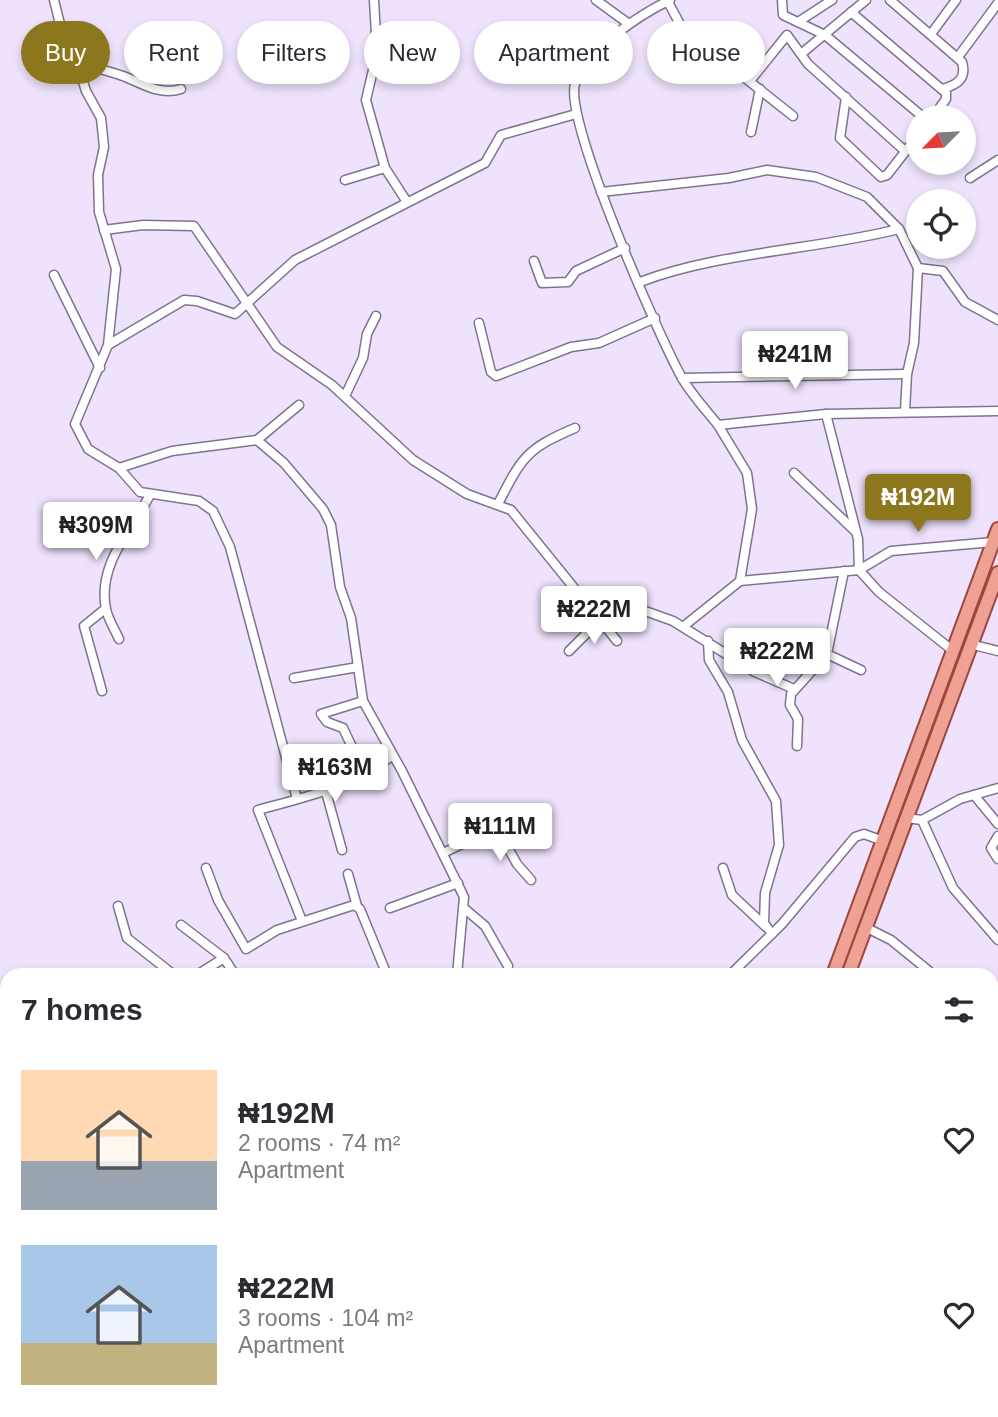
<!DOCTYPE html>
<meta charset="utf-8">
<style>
body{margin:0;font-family:Arial,sans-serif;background:#f2f2f3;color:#2b2b33;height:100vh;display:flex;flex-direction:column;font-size:26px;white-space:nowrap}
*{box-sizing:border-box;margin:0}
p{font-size:23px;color:#7c7c81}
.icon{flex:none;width:38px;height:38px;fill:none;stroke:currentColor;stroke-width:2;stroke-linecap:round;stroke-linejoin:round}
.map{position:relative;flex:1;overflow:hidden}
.details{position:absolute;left:0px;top:968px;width:999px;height:450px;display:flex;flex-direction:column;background:#fff;border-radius:21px 21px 0 0;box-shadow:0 4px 10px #0003}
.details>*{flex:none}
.top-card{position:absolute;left:21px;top:21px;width:957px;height:63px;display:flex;gap:14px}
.needle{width:46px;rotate:246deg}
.buttons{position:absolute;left:906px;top:105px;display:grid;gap:14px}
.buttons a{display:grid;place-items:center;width:70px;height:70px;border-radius:50%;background:#fff;box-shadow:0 4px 10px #0003;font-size:35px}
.price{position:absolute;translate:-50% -60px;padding:0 16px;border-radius:7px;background:#fff;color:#222;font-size:23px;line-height:46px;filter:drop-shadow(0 2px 4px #0008)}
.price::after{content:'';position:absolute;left:50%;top:42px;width:21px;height:16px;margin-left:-10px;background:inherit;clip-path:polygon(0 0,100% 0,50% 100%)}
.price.on{background:#8c771c;color:#fff}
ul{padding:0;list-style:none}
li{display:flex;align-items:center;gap:21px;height:175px;padding:0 21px}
li span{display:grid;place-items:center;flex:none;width:196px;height:140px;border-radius:0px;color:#555}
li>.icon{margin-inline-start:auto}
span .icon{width:84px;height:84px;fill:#fffc;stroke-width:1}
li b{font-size:30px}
h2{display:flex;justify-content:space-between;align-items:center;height:84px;padding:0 21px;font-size:30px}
.pill{padding:0 24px;border-radius:32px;background:#fff;box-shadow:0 4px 10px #0003;font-size:24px;line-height:63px}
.pill.on{background:#8c771c;color:#fff}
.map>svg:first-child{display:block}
.education{fill:#f1d6da}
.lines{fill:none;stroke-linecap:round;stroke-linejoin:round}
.stream{stroke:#46c0cd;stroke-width:2}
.street-casing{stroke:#807390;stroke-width:11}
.primary-casing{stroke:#9e473d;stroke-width:16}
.street{stroke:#fff;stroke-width:8}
.primary{stroke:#efa194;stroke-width:12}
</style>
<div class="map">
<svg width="998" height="1417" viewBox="0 0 998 1417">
<rect width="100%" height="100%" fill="#eee2fc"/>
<path class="education" d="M998,978v439h-93l2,-6 85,-1v-428z"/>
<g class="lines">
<g class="stream">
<path d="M992,1007l6,-3"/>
<path d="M992,1337l6,-3"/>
</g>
<g class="street-casing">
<g id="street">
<path d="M54,0l9,36 12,21 11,34 15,27 3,29 -6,28 1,37 17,57 -8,76 -33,79 13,25 31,19 21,24 59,9 14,10 17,36 67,252"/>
<path d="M374,0l3,53 -11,47 19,68"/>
<path d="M596,0l33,24"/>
<path d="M667,0l15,28 111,88"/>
<path d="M670,0c-31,15 -84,50 -95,84 -11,37 84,253 107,294 10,17 24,32 36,47l108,-11 172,-3"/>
<path d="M782,0l1,15 42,20 98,82"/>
<path d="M890,0l72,62c5,17 -5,23 -20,27"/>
<path d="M851,12l95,81v6l-13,18"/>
<path d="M798,22l34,-22"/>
<path d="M931,34l25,-34"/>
<path d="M801,54l65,-54"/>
<path d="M958,57l40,-54"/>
<path d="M76,59c15,9 30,11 47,17 19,7 36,20 58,13"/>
<path d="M750,81l37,-46 21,29 97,87"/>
<path d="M846,97l-6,41 41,39 6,-2 32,-41"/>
<path d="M751,132l9,-43"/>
<path d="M970,178l28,-18"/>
<path d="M345,180l40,-12 22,34"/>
<path d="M601,192l128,-14 38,-8 49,7 51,20 32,32 19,39 -4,75 -7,31 -2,37"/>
<path d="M104,230l39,-5 51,1 83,121 55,38 81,75 54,34 44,16 106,131"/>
<path d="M534,261l8,22 26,-1 8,-11 49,-23"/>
<path d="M918,268l25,3 22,31 33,18"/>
<path d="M54,275l46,93"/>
<path d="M640,282c79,-30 175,-32 259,-53"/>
<path d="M479,323l12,49 5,4 75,-29 28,-4 56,-25"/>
<path d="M108,345l76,-45 13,1 38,13 60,-54 190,-97 16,-28 75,-21"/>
<path d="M682,378l225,-4"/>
<path d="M345,396l18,-38 4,-24 9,-18"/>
<path d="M826,414l32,125 1,31 20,22 73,58"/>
<path d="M257,440l27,23 39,46 8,16 9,62 11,31 12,83 39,70 62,126 -7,78"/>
<path d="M119,468l53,-17 85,-11 42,-35"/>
<path d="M794,473l61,58"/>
<path d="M498,504c24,-47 28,-55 77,-76"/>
<path d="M844,571l-17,83 34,16"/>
<path d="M740,581l119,-11 32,-19 102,-9"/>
<path d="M584,600l36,2 53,19 82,51 39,17"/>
<path d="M684,626l56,-45 12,-72 -5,-36 -29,-48"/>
<path d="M119,639c-4,-9 -11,-20 -13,-30 -9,-44 25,-79 44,-114"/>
<path d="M708,641l1,19 19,32 14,48 34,61 3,44 -14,48 -1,30 8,11"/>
<path d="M970,644l28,7"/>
<path d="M569,651l31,-31"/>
<path d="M294,678l64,-11"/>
<path d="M102,691l-18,-65 21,-17"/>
<path d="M797,746l1,-27 -8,-14 1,-11 36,-40"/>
<path d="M352,747l-9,-19 -16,-6 -6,-8 42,-13"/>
<path d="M326,792l16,58"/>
<path d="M974,795l24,29"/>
<path d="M906,818l16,2 38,-21 38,-11"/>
<path d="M922,820l31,68 45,52"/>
<path d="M497,828l20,36 14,16"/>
<path d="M998,836l-7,12 7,11"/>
<path d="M443,853l62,-29"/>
<path d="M206,868l12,32 28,49 31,-19 77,-25 6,4 27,66"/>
<path d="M723,868l9,27 33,31"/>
<path d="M348,874l9,32"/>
<path d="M118,906l9,32 47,37"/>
<path d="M390,908l68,-25"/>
<path d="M465,909l20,17 23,40"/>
<path d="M302,921l-44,-111c55,-15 86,-21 134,-54"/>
<path d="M181,925l43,33 11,17"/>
<path d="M867,928l24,12 38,31"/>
<path d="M197,975l27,-17"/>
<path d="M730,975l52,-51 73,-87 9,-3 19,7"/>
<path d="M992,1024l6,-1"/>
<path d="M992,1279l6,-5"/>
<path d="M992,1344l6,10"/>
<path d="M992,1366l6,-4"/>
<path d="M0,1387l7,-2"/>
<path d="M171,1410l2,7"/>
<path d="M269,1410l1,3"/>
<path d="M354,1410l1,7"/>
<path d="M919,1417l3,-7"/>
</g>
</g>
<g class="primary-casing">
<g id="primary">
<path d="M833,975l165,-446"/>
<path d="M848,975l150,-402"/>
<path d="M671,1417l3,-7"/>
<path d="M686,1417l2,-7"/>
</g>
</g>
<use href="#street" class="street"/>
<use href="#primary" class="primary"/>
</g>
</svg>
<div class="buttons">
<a><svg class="needle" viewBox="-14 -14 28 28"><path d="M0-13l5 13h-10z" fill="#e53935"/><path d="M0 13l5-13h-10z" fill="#7c7c81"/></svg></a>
<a><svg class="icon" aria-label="locate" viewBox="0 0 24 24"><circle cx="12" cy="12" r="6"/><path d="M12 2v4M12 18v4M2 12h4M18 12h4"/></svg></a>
</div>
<b class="price" style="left:795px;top:391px">₦241M</b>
<b class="price on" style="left:918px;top:534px">₦192M</b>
<b class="price" style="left:96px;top:562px">₦309M</b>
<b class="price" style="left:594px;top:646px">₦222M</b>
<b class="price" style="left:777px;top:688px">₦222M</b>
<b class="price" style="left:335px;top:804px">₦163M</b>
<b class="price" style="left:500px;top:863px">₦111M</b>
<div class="top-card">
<a class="pill on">Buy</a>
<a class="pill">Rent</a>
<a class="pill">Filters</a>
<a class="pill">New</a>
<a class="pill">Apartment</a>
<a class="pill">House</a>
</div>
<section class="details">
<h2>7 homes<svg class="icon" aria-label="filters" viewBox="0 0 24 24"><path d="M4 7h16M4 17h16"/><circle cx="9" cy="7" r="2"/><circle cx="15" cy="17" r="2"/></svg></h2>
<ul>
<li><span style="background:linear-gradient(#ffd9b3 65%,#9aa5b1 0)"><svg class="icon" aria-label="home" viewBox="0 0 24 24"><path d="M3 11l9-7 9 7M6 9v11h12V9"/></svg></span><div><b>₦192M</b><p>2 rooms · 74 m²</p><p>Apartment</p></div><svg class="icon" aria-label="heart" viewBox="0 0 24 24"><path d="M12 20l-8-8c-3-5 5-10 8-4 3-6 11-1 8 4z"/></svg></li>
<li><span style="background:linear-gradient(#a9c7e8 70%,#c2b280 0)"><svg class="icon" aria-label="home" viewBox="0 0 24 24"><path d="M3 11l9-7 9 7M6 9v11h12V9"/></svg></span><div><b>₦222M</b><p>3 rooms · 104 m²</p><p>Apartment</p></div><svg class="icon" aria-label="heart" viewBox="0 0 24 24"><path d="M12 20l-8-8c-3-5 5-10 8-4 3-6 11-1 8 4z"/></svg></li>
</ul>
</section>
</div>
